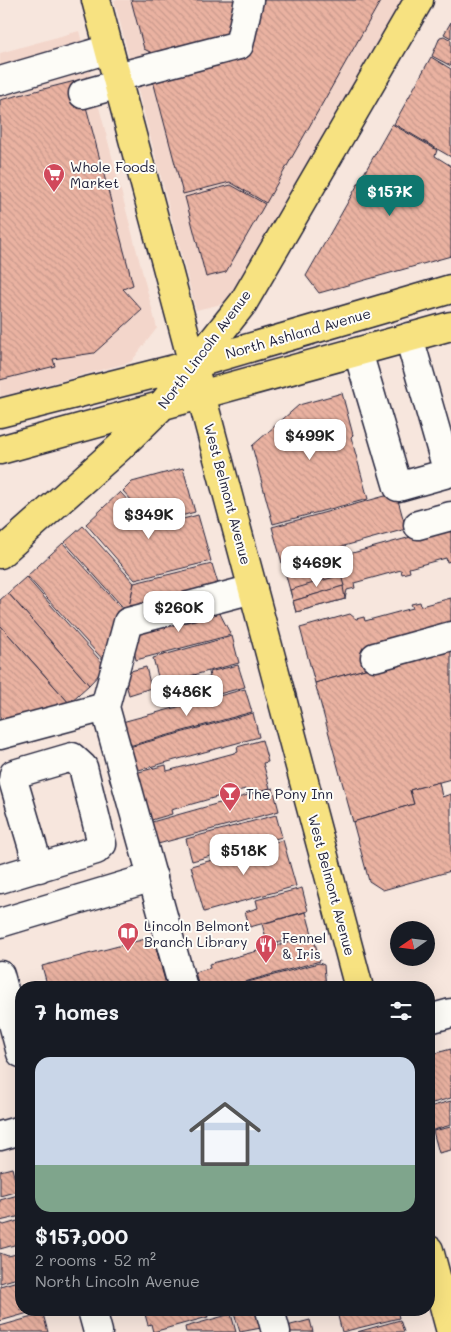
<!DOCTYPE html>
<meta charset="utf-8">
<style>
body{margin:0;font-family:Mali,sans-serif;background:#242831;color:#f1f3f6;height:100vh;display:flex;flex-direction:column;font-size:19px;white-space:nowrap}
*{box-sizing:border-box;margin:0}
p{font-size:16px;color:#9ea1a6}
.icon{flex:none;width:28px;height:28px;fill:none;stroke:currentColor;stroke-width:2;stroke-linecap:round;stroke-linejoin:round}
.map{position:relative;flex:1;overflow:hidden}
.sheet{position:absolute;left:15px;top:981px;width:420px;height:335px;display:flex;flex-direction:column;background:#171b24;border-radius:20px;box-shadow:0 5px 20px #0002}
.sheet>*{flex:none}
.needle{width:32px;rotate:256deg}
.tools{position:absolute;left:390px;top:921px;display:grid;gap:10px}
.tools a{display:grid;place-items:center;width:45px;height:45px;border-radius:50%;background:#171b24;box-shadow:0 5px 20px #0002;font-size:25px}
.price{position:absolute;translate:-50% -42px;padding:0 11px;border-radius:10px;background:#fff;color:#222;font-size:16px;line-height:32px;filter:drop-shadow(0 1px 2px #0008)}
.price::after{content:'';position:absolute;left:50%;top:30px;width:15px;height:11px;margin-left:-8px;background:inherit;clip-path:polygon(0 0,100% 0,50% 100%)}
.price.active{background:#0f766e;color:#fff}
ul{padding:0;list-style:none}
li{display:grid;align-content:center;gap:10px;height:265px;padding:0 20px}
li+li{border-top:1px solid #363941}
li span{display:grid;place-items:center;height:155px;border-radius:15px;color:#555}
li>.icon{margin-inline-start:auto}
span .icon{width:90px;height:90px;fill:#fffc;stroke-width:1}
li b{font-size:21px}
h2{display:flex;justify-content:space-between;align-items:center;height:60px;padding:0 20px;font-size:21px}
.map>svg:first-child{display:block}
.built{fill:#f3d6cb}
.building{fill:url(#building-back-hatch);stroke:#22223b}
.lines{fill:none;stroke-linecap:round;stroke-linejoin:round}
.minor-casing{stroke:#22223b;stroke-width:31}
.major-casing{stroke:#22223b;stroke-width:31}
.minor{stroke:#fdfcf7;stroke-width:28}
.major{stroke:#f7e281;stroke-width:28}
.labels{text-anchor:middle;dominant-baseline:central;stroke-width:4;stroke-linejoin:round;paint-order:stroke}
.poi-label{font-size:14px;fill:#22223b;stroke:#fdfcf7;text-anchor:start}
.street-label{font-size:14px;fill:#22223b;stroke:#fdfcf7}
</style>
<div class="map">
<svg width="451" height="1332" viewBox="0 0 451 1332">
<defs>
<pattern id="building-back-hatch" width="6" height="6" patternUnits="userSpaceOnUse" patternTransform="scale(1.25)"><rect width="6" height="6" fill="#eab2a1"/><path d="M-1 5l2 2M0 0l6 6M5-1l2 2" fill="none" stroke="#c8998c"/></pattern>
</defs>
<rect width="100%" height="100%" fill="#f7e6dd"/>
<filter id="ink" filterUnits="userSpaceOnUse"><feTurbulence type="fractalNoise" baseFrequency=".02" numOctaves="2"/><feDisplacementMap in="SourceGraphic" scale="10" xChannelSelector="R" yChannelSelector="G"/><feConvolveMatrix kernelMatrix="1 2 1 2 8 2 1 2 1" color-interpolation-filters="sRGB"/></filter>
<g filter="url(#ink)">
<g class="built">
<path d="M114,0h300l-188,303 -30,7z"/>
<path d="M79,31l78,297 -26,34 -131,35v-344z"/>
</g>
<g class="building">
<path d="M131,0h109l-8,37 -78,17 -10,-5z"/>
<path d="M258,0h123l-115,203 -36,-21 -47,12 -31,-117 97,-28z"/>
<path d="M451,22v16l-7,-4z"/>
<path d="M444,36l7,4v26l-19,-10 8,-19z"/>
<path d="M431,57l20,12v88l-57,-33z"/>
<path d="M79,80l54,205 -10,4 19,21 -48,43 -41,6 2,7 -55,14v-280z"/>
<path d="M392,124l45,26 -2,6 16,10v90l-132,37 -13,-17z"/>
<path d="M231,185l34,19 -39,68 -20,5 -21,-80z"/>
<path d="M342,393l11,42 -2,2 17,62 -95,25 -21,-78 47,-41z"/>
<path d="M183,468l12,44 -42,12 -30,-33 9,-9z"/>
<path d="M120,492l33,35 45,-12 13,46 -76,19 -49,-56z"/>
<path d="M396,493l10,36 -124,34 -10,-36z"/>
<path d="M83,526l51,57 -6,30 -63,-71z"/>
<path d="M451,526v35l-4,1 -1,-4 -37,10 1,4 -8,2 -1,-4 -47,13 1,5 -8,2 -2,9 -49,13 -13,-47 32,-8 1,6z"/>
<path d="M63,543l61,68 -18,52 -79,-87z"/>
<path d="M212,564l7,23 -91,25 6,-29z"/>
<path d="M341,575l3,11 -51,15 -3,-11z"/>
<path d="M26,577l80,90 -17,18 -81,-92z"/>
<path d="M343,586l2,13 -49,13 -3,-11z"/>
<path d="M8,593l81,92 -20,18 -69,-78v-25z"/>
<path d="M451,598v30l-82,40 -54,15 -15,-55 50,-14 6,5 8,-2 1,4 48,-13 -2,-4 9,-2 1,4z"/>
<path d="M216,606l15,29 -95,25 -4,-19 4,-13z"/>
<path d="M0,625l69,78 -69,18z"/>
<path d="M232,636l7,27 -79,21 -7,-26z"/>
<path d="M451,645v134l-41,11 4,14 -61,18 -38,-139z"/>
<path d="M238,665l7,22 -30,8 -1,-3 -12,4 1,2 -32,9 -6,-23 31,-9 2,6 12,-4 -1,-5z"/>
<path d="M146,667l5,21 -22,7 -6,-22z"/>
<path d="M245,689l7,23 -123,34 -7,-24z"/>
<path d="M253,713l6,24 -124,34 -6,-24z"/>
<path d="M262,740l6,22 -5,1 7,25 -23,6 -2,-5 -74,21 1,4 -24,7 -13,-48 31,-8 1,6 71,-19 -1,-5z"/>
<path d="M439,782l3,15 9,-3v77l-68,19 -14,-9 -16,-59 61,-18 -4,-14z"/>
<path d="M273,788l6,23 -121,33 -6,-22z"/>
<path d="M276,815l6,22 -90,24 -6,-22z"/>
<path d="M283,840l13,46 -92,26 -13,-46z"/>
<path d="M302,888l6,23 -58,16 -5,-15 13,-4 -2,-8z"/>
<path d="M306,912l6,22 -44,11 -6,-21z"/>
<path d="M313,936l7,25 -97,27h-24l-4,-16 15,-4 -1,-4z"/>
<path d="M153,937l14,51h-119l-6,-22z"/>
<path d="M319,963l5,2 2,23 -93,-2z"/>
<path d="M451,1049v49l-22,6v-49z"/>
<path d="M451,1101v24l-21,6 -1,-24z"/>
<path d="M451,1127v23l-12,3 -6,-22z"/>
<path d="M12,1168l6,23 -18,5v-25z"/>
<path d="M18,1195l3,21 -21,5v-21z"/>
<path d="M21,1220v23l-21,6v-26l4,2z"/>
<path d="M0,1253l8,3 13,-3v24l-21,6z"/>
<path d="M21,1280v30h18l-39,11v-35z"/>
<path d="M206,1310l2,7 -55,15 -2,-8 -3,1 -4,-14z"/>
<path d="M246,1310h10l5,18 -21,4 -6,-19z"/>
<path d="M343,1310h54l2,8 -57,14 -5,-20z"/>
<path d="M43,1314l5,18h-48v-6z"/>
<path d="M231,1314l5,18h-50l-1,-5z"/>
<path d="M310,1320l3,12h-25l-1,-6z"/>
<path d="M400,1320l4,12h-47z"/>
</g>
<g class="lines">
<g class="minor-casing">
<g id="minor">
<path d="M117,77l122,-32 10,-45"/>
<path d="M0,81l109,-32"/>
<path d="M83,94l36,-10"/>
<path d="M358,352l40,135 50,-14 -39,-136"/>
<path d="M418,525l33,-9"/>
<path d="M375,657l76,-21"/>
<path d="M0,735l105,-28"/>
<path d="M0,879l96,-29 6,-6 -19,-77 -11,-10 -58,17 -1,6 26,88"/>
<path d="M0,923l153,-46"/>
<path d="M0,975l21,78"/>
<path d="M183,988l-78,-281 23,-85 125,-33"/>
<path d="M429,1019l22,-6"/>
<path d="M0,1136l21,-6"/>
<path d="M92,1310l6,22"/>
<path d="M270,1310l6,22"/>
</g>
</g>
<g class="major-casing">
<g id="major">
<path d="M96,0l263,988"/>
<path d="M0,413l194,-49 257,-75"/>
<path d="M0,450l451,-124"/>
<path d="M0,554l120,-107 38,-37 85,-107 176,-303"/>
<path d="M429,1250l22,82"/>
</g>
</g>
<use href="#minor" class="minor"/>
<use href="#major" class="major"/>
</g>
</g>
<defs>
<g id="supermarket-pin" transform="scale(1.125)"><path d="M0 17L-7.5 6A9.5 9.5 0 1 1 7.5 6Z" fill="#d1495b" stroke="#fdfcf7"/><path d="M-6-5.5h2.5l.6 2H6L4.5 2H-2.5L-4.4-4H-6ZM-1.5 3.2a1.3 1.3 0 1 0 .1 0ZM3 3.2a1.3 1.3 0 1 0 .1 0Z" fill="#fff"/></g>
<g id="bar-pin" transform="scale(1.125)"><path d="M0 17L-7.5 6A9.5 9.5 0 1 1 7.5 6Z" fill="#d1495b" stroke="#fdfcf7"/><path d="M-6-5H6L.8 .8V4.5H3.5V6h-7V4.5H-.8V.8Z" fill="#fff"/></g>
<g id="library-pin" transform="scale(1.125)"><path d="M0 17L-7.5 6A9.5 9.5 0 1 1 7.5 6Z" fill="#d1495b" stroke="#fdfcf7"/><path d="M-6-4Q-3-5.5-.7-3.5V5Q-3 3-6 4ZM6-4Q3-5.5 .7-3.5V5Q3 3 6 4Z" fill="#fff"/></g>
<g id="restaurant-pin" transform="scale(1.125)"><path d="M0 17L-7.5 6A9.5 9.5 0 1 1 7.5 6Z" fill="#d1495b" stroke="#fdfcf7"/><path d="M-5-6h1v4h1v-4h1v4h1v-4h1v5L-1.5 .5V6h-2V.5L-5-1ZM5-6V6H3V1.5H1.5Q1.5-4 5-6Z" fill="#fff"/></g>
</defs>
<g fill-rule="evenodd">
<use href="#supermarket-pin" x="54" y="174"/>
<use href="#bar-pin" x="230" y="793"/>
<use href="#library-pin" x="128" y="933"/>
<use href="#restaurant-pin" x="266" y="945"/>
</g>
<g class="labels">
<g class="poi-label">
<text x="70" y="166">Whole Foods<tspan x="70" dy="16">Market</tspan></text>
<text x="246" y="793">The Pony Inn</text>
<text x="144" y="925">Lincoln Belmont<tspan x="144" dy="16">Branch Library</tspan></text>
<text x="282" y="937">Fennel<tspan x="282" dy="16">&amp; Iris</tspan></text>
</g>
<g class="street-label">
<text transform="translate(298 333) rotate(-16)">North Ashland Avenue</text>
<text transform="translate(204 349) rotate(-53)">North Lincoln Avenue</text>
<text transform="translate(228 494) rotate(75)">West Belmont Avenue</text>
<text transform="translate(332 885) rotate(75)">West Belmont Avenue</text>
</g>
</g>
</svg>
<div class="tools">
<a><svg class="needle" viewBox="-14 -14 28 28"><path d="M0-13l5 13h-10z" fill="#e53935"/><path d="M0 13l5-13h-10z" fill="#9ea1a6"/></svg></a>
</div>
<b class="price active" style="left:390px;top:217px">$157K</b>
<b class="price" style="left:310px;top:461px">$499K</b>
<b class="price" style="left:149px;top:540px">$349K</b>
<b class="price" style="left:317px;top:588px">$469K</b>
<b class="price" style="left:179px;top:633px">$260K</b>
<b class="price" style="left:187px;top:717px">$486K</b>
<b class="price" style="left:244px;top:876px">$518K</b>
<section class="sheet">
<h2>7 homes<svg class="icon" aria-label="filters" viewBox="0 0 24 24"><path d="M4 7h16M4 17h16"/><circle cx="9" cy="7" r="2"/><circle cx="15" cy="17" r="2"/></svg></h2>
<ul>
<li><span style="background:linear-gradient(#c9d6e8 70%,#7fa58c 0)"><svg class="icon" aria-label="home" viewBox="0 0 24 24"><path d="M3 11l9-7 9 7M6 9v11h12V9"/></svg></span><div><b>$157,000</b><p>2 rooms · 52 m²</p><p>North Lincoln Avenue</p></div></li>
</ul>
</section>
</div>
